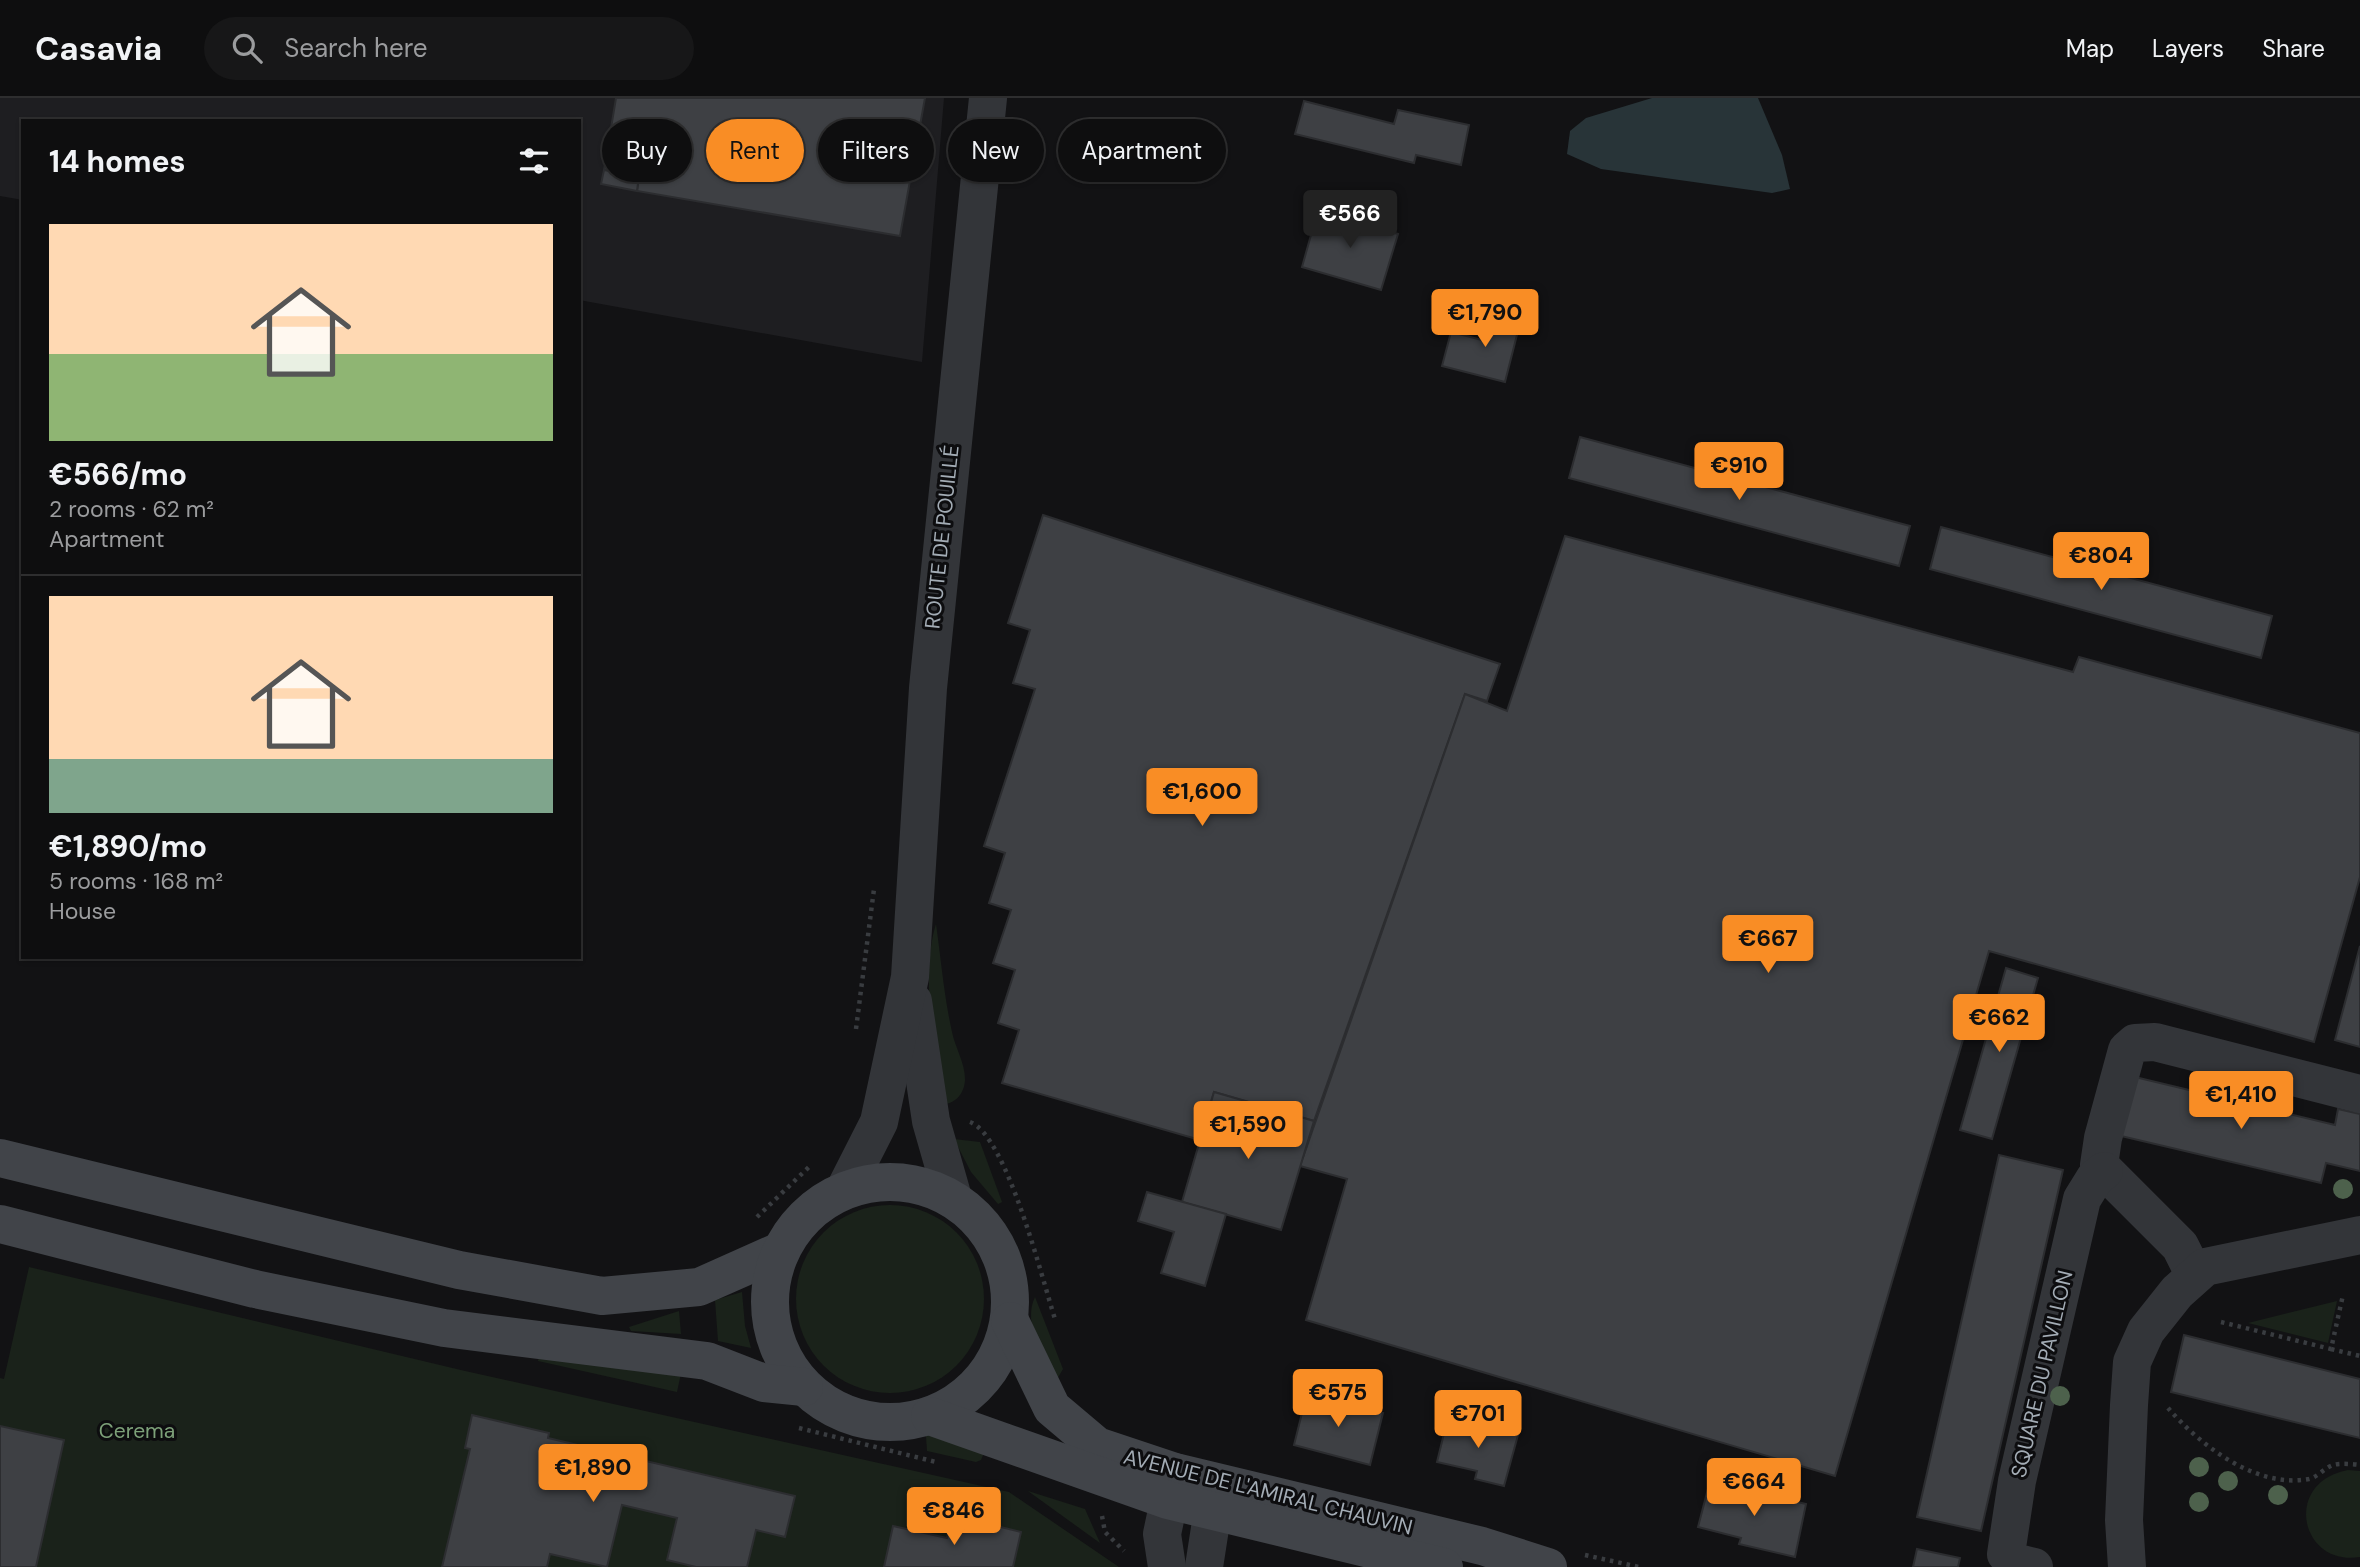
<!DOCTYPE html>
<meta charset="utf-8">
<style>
body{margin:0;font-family:"DM Sans",sans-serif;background:#171718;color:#f1f3f6;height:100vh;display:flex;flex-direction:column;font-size:26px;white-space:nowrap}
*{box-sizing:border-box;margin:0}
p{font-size:23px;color:#9b9c9e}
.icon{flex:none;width:38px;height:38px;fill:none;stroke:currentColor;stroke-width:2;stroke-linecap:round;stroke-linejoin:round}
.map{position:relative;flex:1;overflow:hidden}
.details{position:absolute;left:21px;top:21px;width:560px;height:840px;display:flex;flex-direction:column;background:#0e0e0f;border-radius:0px;box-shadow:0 2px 5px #0004,0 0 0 2px #2e2e2f}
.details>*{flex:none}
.hud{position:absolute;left:602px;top:21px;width:665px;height:63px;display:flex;gap:14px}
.price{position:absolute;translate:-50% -60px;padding:0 16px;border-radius:7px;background:#f98d25;color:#111;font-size:23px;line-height:46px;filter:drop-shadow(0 2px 4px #0008)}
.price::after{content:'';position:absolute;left:50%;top:42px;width:21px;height:16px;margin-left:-10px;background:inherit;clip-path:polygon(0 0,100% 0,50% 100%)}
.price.selected{background:#222;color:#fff}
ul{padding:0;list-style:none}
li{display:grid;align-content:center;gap:14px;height:371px;padding:0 28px}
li+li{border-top:2px solid #2e2e2f}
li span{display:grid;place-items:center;height:217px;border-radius:0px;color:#555}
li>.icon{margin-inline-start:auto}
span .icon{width:126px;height:126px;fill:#fffc;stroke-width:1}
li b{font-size:30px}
h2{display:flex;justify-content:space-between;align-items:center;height:84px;padding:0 28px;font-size:30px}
.pill{padding:0 24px;border-radius:32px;background:#0e0e0f;box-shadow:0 2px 5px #0004,0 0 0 2px #2e2e2f;font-size:24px;line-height:63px}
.pill.selected{background:#f98d25;color:#111}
header{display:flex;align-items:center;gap:42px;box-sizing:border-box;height:98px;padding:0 35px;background:#0e0e0f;border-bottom:2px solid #2e2e2f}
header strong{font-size:33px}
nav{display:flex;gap:38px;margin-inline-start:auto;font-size:24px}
.search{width:490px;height:63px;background:#171718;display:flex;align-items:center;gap:18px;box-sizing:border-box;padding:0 24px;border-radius:38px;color:#9b9c9e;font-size:26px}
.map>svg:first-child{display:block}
.built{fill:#1e1e21}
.green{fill:#1a221a}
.water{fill:#283438}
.building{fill:#3e4044;stroke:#2c2d30;stroke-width:2}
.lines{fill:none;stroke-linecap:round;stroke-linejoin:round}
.path{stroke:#393c40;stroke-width:4.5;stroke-dasharray:3.5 5;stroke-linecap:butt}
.street{stroke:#333539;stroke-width:38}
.secondary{stroke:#414449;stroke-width:38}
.tree{fill:#4d614c}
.labels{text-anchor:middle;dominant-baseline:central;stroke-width:6;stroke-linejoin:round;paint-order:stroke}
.street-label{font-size:21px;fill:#a3acb5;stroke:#0d0d0f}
.park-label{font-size:21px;fill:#7da179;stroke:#0d0d0f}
</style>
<header>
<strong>Casavia</strong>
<div class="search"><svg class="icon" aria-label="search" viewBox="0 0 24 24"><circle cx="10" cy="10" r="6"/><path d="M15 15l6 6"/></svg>Search here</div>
<nav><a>Map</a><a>Layers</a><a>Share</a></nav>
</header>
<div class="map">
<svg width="2360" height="1469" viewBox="0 0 2360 1469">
<rect width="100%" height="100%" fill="#121214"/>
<path class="built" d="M0,0h944l-22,264 -343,-62v-179h-556v79l-23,-4z"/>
<g class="green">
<path d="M936,826c5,35 8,72 16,108 3,15 13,31 13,47 0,12 -8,25 -22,25 -8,-52 -23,-129 -7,-180z"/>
<path d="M954,1041l26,3 22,60 -4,2 -27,-32z"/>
<circle cx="890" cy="1201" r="94"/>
<path d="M29,1169l436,104 544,121 110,75h-1119v-189l4,1z"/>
<path d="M742,1194l3,34 6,22 -33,-7 -3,-41z"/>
<path d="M1035,1199l28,72 -10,17c-9,-25 -31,-63 -18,-89z"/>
<path d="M2337,1203l-9,42 -80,-20z"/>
<path d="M679,1213l2,23 -50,-3 -2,-4z"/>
<path d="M539,1256l144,10 -6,28 -139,-31z"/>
<path d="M926,1338h6l54,12 -5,12 -5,2 -49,-11z"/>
<path d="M2348,1372l12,1v86c-60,10 -78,-75 -12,-87z"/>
<path d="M1028,1393l57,18 15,34z"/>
</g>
<path class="water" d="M1652,0h106l24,57 8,34 -18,4 -171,-24 -34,-15 3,-23 16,-13z"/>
<g class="building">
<path d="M616,0h309l-25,138 -263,-45 2,-15 -35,-6z"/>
<path d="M1304,3l90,23 4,-14 71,15 -8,40 -45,-10 -2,8 -119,-29z"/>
<path d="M604,72l35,6 -2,15 -36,-7z"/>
<path d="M1318,112l80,24 -17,56 -79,-23z"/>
<path d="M1489,213l32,8 -16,63 -63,-16 9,-34 31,8z"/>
<path d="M1580,339l330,89 -11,40 -330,-88z"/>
<path d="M1043,417l457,149 -13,37 -22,-7 -151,427 -100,-29 -14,48 -198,-57 17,-53 -21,-7 17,-53 -22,-7 18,-53 -22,-7 16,-50 -21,-7 51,-157 -22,-6 17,-53 -22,-7z"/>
<path d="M1941,429l331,89 -11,42 -331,-89z"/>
<path d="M1565,438l508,136 6,-15 281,76v144l-46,165 -325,-91 -154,525 -529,-156 41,-141 -47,-13 165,-472 42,17z"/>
<path d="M2360,848v101l-25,-7z"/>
<path d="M2006,870l32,10 -46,161 -32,-9z"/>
<path d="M2135,979l200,48 3,-16 22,5v57l-34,-8 -5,20 -200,-47z"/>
<path d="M1214,994l100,29 -33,109 -99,-28z"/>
<path d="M1999,1057l64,15 -82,361 -64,-14z"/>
<path d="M1147,1094l79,22 -21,72 -44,-13 13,-41 -36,-11z"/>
<path d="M2184,1237l176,44v59l-189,-46z"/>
<path d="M1307,1295l76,20 -13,52 -76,-20z"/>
<path d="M472,1317l77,18 -1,5 247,58 -10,41 -29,-7 -9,37h-51l-29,-7 10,-42 -55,-13 -15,62 -57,-13 -3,13h-105l28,-118 -5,-1z"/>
<path d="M1448,1319l70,18 -14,51 -29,-7 2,-8 -40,-9z"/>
<path d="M0,1328l64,14 -28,127h-36z"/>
<path d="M1710,1383l96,23 -11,53 -56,-13 2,-6 -43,-11z"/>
<path d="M952,1417l69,17 -8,35h-129l9,-41 54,12z"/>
<path d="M1917,1451l43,9 -2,9h-45z"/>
</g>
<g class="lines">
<g class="path">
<path d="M856,931l18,-140"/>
<path d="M970,1024c37,14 72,157 85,197"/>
<path d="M757,1119l54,-52"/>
<path d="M2221,1224l110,27 12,-54"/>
<path d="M2331,1251l29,7"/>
<path d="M2168,1310c32,37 88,81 141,71 9,-2 15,-11 24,-14 7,-2 19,-1 27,0"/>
<path d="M799,1330l137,34"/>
<path d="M1102,1418l3,16 19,19"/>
<path d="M1585,1457l54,12"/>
</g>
<g class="street">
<path d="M913,903l18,120 22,77"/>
<path d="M845,1091l34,-67 31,-145 18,-289 60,-590"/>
<path d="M2194,1176l-14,-28 -81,-81 4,-27 24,-88 8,-7 20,-1 205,52"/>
<path d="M1167,1469l-5,-33 13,-62"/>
<path d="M1204,1469l13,-84"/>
<path d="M2034,1469l-20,-5 -8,-8 11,-73 65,-282 13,-21 9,-7"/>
<path d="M2127,1469l-3,-47 5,-115 3,-43 14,-31 31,-39 28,-25 155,-32"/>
</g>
<g class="secondary">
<path d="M0,1060l459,112 143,26 97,-9 81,-36"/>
<circle cx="890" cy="1204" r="120"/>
<path d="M0,1126l255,65 189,39 263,33 57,22 40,4"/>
<path d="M1010,1223l42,87 45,38 78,26 307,74 66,21"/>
<path d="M930,1318l238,84 276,67"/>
</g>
</g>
<g class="tree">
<circle cx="2343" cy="1091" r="10"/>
<circle cx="2060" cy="1298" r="10"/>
<circle cx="2199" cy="1369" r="10"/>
<circle cx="2228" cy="1383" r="10"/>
<circle cx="2278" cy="1397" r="10"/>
<circle cx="2199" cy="1404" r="10"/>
</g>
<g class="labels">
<g class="street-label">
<text transform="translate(942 439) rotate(-84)">ROUTE DE POUILLÉ</text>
<text transform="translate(2042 1276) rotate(-77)">SQUARE DU PAVILLON</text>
<text transform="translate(1268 1394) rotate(14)">AVENUE DE L'AMIRAL CHAUVIN</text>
</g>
<g class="park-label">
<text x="137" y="1333">Cerema</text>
</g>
</g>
</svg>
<b class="price selected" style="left:1350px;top:152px">€566</b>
<b class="price" style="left:1485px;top:251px">€1,790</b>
<b class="price" style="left:1739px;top:404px">€910</b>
<b class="price" style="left:2101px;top:494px">€804</b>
<b class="price" style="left:1202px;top:730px">€1,600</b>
<b class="price" style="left:1768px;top:877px">€667</b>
<b class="price" style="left:1999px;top:956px">€662</b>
<b class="price" style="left:2241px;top:1033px">€1,410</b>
<b class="price" style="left:1248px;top:1063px">€1,590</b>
<b class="price" style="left:1338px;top:1331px">€575</b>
<b class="price" style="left:1478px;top:1352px">€701</b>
<b class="price" style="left:593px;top:1406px">€1,890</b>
<b class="price" style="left:1754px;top:1420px">€664</b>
<b class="price" style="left:954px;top:1449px">€846</b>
<div class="hud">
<a class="pill">Buy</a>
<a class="pill selected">Rent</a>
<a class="pill">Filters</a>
<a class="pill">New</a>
<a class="pill">Apartment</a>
</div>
<section class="details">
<h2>14 homes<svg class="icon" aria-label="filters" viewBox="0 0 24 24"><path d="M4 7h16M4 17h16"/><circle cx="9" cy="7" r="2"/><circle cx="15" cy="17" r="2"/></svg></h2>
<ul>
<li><span style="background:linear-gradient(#ffd9b3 60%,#8fb573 0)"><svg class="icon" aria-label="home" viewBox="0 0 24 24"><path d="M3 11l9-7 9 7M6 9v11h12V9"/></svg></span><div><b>€566/mo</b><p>2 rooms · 62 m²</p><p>Apartment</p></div></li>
<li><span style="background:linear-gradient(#ffd9b3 75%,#7fa58c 0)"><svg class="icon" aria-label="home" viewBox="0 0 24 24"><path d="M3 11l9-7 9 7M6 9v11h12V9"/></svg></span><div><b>€1,890/mo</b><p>5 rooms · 168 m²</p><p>House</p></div></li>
</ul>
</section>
</div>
